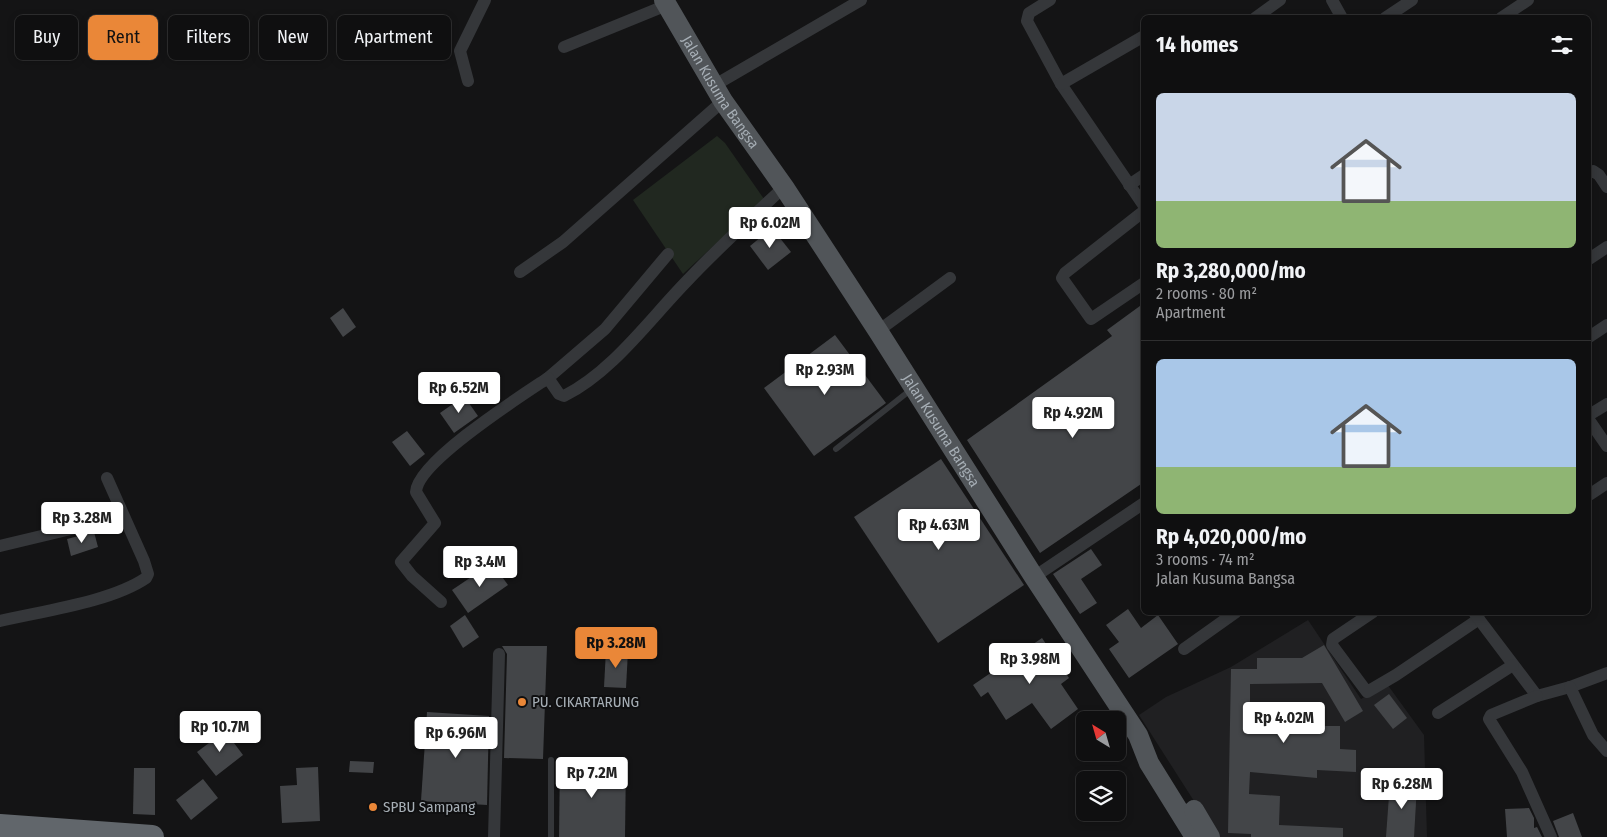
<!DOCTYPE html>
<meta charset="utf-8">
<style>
body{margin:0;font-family:"Fira Sans Condensed",sans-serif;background:#1d1d1e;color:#f1f3f6;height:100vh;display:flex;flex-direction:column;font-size:19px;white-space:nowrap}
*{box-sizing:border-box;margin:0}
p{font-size:16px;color:#9b9c9f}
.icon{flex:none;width:28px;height:28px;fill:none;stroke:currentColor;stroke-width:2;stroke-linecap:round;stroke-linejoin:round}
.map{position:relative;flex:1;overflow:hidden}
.sheet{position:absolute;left:1141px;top:15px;width:450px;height:600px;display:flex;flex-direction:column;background:#0f0f10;border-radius:8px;box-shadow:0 2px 8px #0003,0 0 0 1px #2f2f30}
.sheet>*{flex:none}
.hud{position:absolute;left:15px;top:15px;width:475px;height:45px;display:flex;gap:10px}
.needle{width:32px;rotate:323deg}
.tools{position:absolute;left:1076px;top:711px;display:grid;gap:10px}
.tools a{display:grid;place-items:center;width:50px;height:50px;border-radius:8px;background:#0f0f10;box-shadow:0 2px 8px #0003,0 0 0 1px #2f2f30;font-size:25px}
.price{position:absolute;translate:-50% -42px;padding:0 11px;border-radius:5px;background:#fff;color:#222;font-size:16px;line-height:32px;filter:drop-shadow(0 1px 2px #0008)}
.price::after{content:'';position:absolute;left:50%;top:30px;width:15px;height:11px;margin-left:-8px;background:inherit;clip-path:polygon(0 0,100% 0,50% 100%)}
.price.active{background:#ea8738;color:#111}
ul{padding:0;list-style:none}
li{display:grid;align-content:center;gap:10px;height:265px;padding:0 15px}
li+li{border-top:1px solid #2f2f30}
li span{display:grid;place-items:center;height:155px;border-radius:8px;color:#555}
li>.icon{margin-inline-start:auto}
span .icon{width:90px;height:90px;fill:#fffc;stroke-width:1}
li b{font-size:21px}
h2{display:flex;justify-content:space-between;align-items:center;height:60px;padding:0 15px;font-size:21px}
.chip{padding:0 18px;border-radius:8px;background:#0f0f10;box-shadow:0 2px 8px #0003,0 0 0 1px #2f2f30;font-size:18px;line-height:45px}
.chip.active{background:#ea8738;color:#111}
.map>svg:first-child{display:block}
.built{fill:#202022}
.green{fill:#212820}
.building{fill:#434548}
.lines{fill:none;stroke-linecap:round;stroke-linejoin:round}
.lane{stroke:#35373a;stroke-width:6}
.street{stroke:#35373a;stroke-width:12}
.primary{stroke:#515559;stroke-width:20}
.highway{stroke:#61666b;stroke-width:24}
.poi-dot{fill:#ea8738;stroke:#0f0f10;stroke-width:2}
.labels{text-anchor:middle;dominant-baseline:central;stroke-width:4;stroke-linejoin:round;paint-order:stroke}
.street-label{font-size:15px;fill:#a6aeb5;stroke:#0f0f10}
.poi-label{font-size:15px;fill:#a6aeb5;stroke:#0f0f10;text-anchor:start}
</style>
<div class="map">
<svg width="1607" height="837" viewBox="0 0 1607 837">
<rect width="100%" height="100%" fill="#141415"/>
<path class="built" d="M1308,620l53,79 26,-15 37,51 3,102h-210l-78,-122 27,-18 65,-30z"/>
<path class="green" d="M717,136l8,7 39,56 -81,75 -50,-74z"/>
<g class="building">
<path d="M772,228l19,24 -23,18 -18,-24z"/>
<path d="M1144,303v179l-104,71 -73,-113 145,-104 -5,-6z"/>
<path d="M343,308l13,19 -13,10 -13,-19z"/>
<path d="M835,335l51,68 -72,53 -50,-68z"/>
<path d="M464,396l14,20 -24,17 -14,-20z"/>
<path d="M407,431l18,23 -15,12 -18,-24z"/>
<path d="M941,459l83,126 -86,58 -84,-126z"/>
<path d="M94,532l4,15 -27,9 -4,-17z"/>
<path d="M1091,549l11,16 -21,14 16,24 -17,11 -27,-40z"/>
<path d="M492,563l16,22 -40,28 -16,-23z"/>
<path d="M1128,609l13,19 17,-13 20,29 -49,34 -20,-29 10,-7 -13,-17z"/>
<path d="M465,615l14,22 -16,11 -13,-22z"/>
<path d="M1042,638l27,40 -8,6 17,25 -27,20 -19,-26 -26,17 -18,-28 -7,5 -8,-12z"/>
<path d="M1324,645l39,66 -18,11 -23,-39 -72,1v47l51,3v-8h39v23l16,1v22l-39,-2v8l-67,-6 -1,22 31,2 -1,29 64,3v9h-92v-3l-23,-1 3,-164h26v-11h45z"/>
<path d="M502,646h45l-4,113 -39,-1 3,-104z"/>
<path d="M606,650l22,1 -2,37 -22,-1z"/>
<path d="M1389,694l18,24 -14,11 -19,-24z"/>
<path d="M427,712l62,4 -2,89 -66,-4z"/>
<path d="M225,731l18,24 -27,21 -19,-24z"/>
<path d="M350,761l24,1 -1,11 -24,-1z"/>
<path d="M560,761h66l-1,76h-66z"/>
<path d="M318,767l2,54 -38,2 -2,-37 17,-1 -1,-17z"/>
<path d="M134,768h21v47l-22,-1z"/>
<path d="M203,779l15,19 -27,22 -15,-20z"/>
<path d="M1390,782l27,3 -3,52h-28z"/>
<path d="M1529,808l5,10v10l3,-1 5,10h-35l-2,-28z"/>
<path d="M1573,813l9,24h-23l-6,-16z"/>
</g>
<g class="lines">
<g class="lane">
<path d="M836,449l77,-61"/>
<path d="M551,837v-77"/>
</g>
<g class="street">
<path d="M1050,0l-21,13 -2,8 34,63 83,122"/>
<path d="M1332,0l10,18"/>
<path d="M1255,18l25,-18"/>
<path d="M1385,18l27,-18"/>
<path d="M1501,18l27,-18"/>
<path d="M564,47l103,-42"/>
<path d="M468,81l-8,-30 25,-51"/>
<path d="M1061,84l83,-48"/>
<path d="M715,85l146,-85"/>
<path d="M1589,173l4,-2 6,4 8,12"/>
<path d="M1129,185l15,-10"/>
<path d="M1144,211l-79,62 -3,5 29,41 53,-36"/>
<path d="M1589,259l18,-12"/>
<path d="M520,272l43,-30 160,-141"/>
<path d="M878,331l72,-53"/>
<path d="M1589,337l18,-12"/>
<path d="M548,378l57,-49 63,-75"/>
<path d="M1589,415l18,-11"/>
<path d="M1589,420l18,26"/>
<path d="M1589,495l18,-12"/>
<path d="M0,546l96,-23"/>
<path d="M1034,577l110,-74"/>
<path d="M441,602l-29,-26 -11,-14 34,-39 -19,-31c1,-30 105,-96 132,-114l11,16 5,2c48,-24 85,-76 122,-114 31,-33 65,-64 98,-95"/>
<path d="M1373,612l-40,27 -1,6 35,47 29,-17 83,-56"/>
<path d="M1475,614l62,82 33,-9 37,-14"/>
<path d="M0,621c42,-10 111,-19 146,-43l2,-4 -4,-13 -37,-83"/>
<path d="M1184,649l52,-37"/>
<path d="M1570,687l23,48 14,16"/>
<path d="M1537,696l-46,19 -2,4 33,53 29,65"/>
<path d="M1438,713l75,-48"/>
<path d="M494,837l5,-183"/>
</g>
<g class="primary">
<path id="s1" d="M664,0l59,101 61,86 94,144 156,246 104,158 11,28 46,74"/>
<path d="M1194,810l16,27"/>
</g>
<path class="highway" d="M0,826l152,11"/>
</g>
<g class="poi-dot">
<circle cx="522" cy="702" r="5"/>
<circle cx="373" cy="807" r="5"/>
</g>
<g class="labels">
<g class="street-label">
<text stroke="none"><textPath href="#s1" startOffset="108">Jalan Kusuma Bangsa</textPath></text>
<text stroke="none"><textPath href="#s1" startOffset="512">Jalan Kusuma Bangsa</textPath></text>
</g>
<g class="poi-label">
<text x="532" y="702">PU. CIKARTARUNG</text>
<text x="383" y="807">SPBU Sampang</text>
</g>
</g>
</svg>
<div class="tools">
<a><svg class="needle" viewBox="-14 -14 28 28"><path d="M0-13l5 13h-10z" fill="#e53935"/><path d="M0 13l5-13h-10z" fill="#9b9c9f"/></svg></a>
<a><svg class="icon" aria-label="layers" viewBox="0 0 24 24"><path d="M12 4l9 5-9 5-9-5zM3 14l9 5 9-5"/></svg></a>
</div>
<b class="price" style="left:770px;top:249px">Rp 6.02M</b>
<b class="price" style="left:825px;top:396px">Rp 2.93M</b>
<b class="price" style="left:459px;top:414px">Rp 6.52M</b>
<b class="price" style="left:1073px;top:439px">Rp 4.92M</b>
<b class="price" style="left:82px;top:544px">Rp 3.28M</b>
<b class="price" style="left:939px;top:551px">Rp 4.63M</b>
<b class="price" style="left:480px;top:588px">Rp 3.4M</b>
<b class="price active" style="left:616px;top:669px">Rp 3.28M</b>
<b class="price" style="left:1030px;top:685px">Rp 3.98M</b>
<b class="price" style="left:1284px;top:744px">Rp 4.02M</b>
<b class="price" style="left:220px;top:753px">Rp 10.7M</b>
<b class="price" style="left:456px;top:759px">Rp 6.96M</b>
<b class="price" style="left:592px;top:799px">Rp 7.2M</b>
<b class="price" style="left:1402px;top:810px">Rp 6.28M</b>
<div class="hud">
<a class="chip">Buy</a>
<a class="chip active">Rent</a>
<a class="chip">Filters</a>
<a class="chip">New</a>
<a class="chip">Apartment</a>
</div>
<section class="sheet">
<h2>14 homes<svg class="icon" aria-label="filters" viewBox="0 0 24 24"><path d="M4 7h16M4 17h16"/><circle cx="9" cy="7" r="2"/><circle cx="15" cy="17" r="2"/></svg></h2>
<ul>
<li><span style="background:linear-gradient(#c9d6e8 70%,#8fb573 0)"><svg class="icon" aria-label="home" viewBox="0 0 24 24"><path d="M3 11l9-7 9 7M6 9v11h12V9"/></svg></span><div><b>Rp 3,280,000/mo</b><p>2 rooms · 80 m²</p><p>Apartment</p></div></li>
<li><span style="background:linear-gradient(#a9c7e8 70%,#8fb573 0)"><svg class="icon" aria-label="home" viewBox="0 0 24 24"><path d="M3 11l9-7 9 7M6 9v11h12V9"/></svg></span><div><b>Rp 4,020,000/mo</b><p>3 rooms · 74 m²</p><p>Jalan Kusuma Bangsa</p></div></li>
</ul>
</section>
</div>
